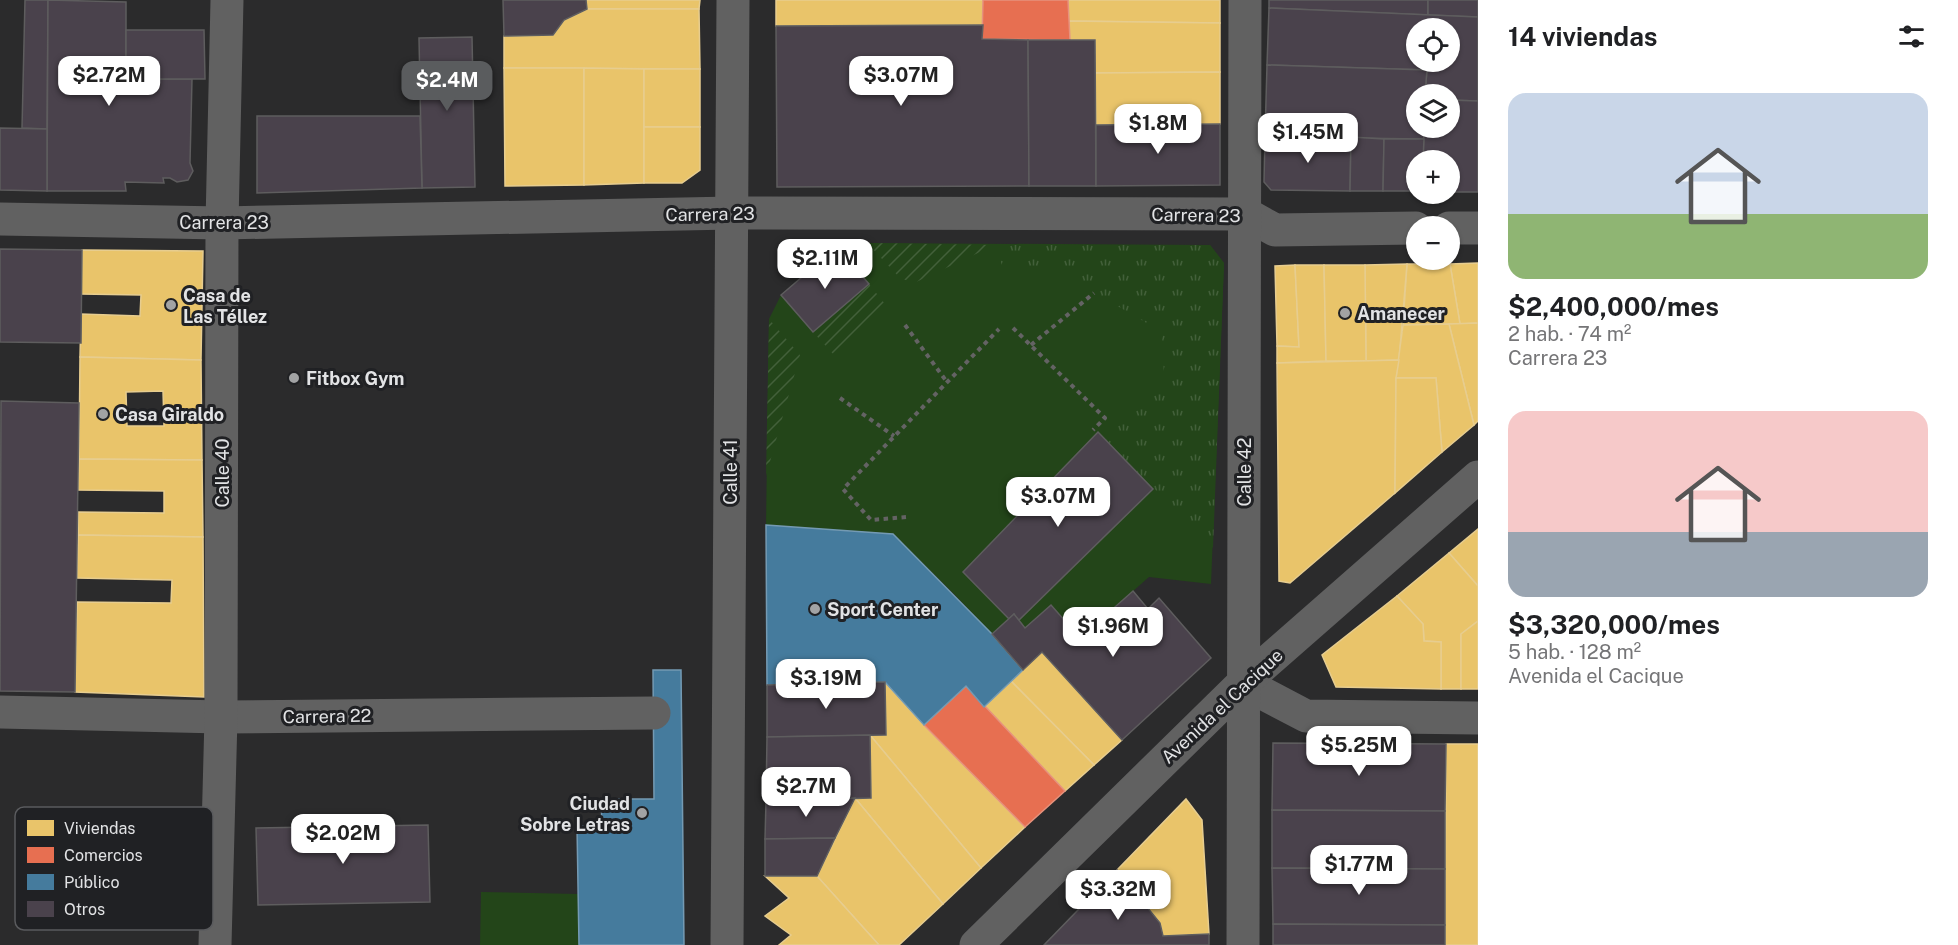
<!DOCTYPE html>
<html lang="es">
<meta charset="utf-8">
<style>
body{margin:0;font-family:"Public Sans",sans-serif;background:#f6f6f6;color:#202124;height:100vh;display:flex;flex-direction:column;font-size:22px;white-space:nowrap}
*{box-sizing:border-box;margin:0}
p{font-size:20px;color:#757577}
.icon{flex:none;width:33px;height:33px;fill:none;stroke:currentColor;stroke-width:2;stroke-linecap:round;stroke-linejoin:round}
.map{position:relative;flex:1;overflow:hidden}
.sheet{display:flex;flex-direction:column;background:#fff;width:480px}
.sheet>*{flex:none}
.controls{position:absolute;left:1406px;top:18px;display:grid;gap:12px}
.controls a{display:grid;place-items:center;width:54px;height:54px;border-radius:50%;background:#fff;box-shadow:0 2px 4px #0004;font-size:30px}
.price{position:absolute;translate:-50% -51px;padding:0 14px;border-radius:12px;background:#fff;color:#222;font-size:20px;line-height:39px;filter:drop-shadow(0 2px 3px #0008)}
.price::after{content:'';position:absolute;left:50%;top:36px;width:18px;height:14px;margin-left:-9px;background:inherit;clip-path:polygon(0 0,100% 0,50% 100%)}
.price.selected{background:#5a5c5e;color:#fff}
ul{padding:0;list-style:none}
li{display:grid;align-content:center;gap:12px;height:318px;padding:0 30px}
li span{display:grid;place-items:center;height:186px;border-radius:18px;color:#555}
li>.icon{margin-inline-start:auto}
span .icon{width:108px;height:108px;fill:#fffc;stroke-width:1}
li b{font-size:26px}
h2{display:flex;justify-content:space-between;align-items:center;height:72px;padding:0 30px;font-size:26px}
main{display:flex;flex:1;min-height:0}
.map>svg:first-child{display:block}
.grass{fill:#234519}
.park{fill:url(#park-tufts)}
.garden{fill:url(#garden-furrows)}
.homes{fill:#e9c46a;stroke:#e7cd8f;stroke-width:1.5;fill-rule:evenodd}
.shops{fill:#e76f51;stroke:#e6927d;stroke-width:1.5}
.public{fill:#457b9d;stroke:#749ab3;stroke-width:1.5}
.building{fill:#4a424c;stroke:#5e5d5e;stroke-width:1.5;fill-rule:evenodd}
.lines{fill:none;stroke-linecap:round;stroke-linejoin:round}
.path{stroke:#646364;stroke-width:4;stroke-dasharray:4.5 4.5;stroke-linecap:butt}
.minor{stroke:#616161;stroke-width:33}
.poi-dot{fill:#a2a3a4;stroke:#202124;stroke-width:2}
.labels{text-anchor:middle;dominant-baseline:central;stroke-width:6;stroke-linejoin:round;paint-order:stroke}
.street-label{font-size:18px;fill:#e2e3e5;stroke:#202124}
.poi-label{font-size:18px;font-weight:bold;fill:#e2e3e5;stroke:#202124;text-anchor:start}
.key{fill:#202124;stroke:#5a5b5e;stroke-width:1.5}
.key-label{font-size:16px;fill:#e2e3e5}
</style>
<main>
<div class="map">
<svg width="1478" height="945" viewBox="0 0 1478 945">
<defs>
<pattern id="park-tufts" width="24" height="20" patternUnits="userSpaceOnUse" patternTransform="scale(1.5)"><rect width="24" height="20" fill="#234519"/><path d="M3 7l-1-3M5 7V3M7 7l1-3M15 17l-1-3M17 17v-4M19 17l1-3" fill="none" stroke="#43603a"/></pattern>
<pattern id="garden-furrows" width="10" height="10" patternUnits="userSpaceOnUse" patternTransform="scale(1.5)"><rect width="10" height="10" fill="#234519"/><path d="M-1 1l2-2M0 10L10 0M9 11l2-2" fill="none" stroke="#43603a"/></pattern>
</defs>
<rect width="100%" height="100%" fill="#2b2b2c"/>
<g class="grass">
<path d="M867,243l343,2 14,18 -13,321 -62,-7 -69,61 -29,-33 -26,23 -7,-7 -9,-2 -17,15 -37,-39 -62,-61 -127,-9 3,-206 12,-24 56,-48z"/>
<path d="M481,892l97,2 1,51h-99z"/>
</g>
<path class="park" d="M995,245h215l14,18 -11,285 -115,-116 66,-54 -2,-46 -113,-66 -45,5z"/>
<g class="garden">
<path d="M867,243l128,2 -81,38 -14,-5z"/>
<path d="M869,284l16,20 -51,51 -21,-23z"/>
<path d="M769,319l31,36 -34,121z"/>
</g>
<g class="homes">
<path d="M586,0h114l-1,9h-112z"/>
<path d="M776,0h207v25l-207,1z"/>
<path d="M1068,0h152v23l-152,-2z"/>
<path d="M587,9h112l1,60 -196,-1v-32l49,-1 11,-15z"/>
<path d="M1068,21l152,2v49l-125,1v-33h-25z"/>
<path d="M504,68h80v117l-79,1z"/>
<path d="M584,68l60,1v114l-60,2z"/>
<rect x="644" y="69" width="56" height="58"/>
<path d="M1220,72v52l-124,1 -1,-52z"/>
<path d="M644,127h56v43l-18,13h-38z"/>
<path d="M82,250l121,1 -2,109 -121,-3 1,-43 59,2 1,-21 -60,-1z"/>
<path d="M1478,263v60l-18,1 -10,-60z"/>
<path d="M1407,264h43l10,60 -57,1z"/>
<path d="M1407,264l-8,96 -33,1 -1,-96z"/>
<path d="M1295,265l4,82 -22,-1 -2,-80z"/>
<path d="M1295,265h29l2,96 -49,2v-17l22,1z"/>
<path d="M1324,265h41l1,96h-40z"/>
<path d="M1478,323v98l-4,4 -25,-101z"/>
<path d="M1449,324l25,101 -32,27 -6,-74h-40l7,-53z"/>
<path d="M80,357l121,3 1,100 -123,-1zM163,391l1,35h-37l-1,-34z"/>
<path d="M1399,360l-3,18 -1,115 -105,90 -11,-2 -2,-218z"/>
<path d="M1396,378h40l6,74 -47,41z"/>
<path d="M79,459l123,1 1,77 -125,-2v-23l86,1v-22l-86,-1z"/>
<path d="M1478,529v57l-29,-33z"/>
<path d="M78,535l125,2 1,160 -129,-5 2,-90 94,1 1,-23 -95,-2z"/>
<path d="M1449,553l29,33v35l-17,13v55h-20v-47l-17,-1 -1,-17 -26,-28z"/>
<path d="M1397,596l26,28 1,17 17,1v47l-105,-2 -14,-32z"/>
<path d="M1478,621v68h-17v-55z"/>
<path d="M1042,652l80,88 -28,25 -83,-84z"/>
<path d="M1011,681l83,84 -29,26 -81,-84z"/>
<path d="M885,682l39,43 101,102 -44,41 -111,-133h16z"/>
<path d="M870,735l111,133 -38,36 -88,-106h16z"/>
<path d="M1446,744h32v201h-33z"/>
<path d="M855,798l88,106 -44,41h-20l-62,-69z"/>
<path d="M1186,799l16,21 7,114 -46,2 -3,-13 -43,-53z"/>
<path d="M765,876h52l62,69h-100l12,-10 -26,-19 24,-18z"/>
</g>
<g class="shops">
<path d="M983,0h85l2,40 -88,-1z"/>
<path d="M966,686l99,105 -40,36 -101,-102z"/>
</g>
<g class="public">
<path d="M766,525l127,9 99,100 31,36 -39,37 -18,-21 -42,39 -39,-43 -118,3z"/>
<path d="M653,670h28l3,275h-105l-2,-119h25l-1,-27h53z"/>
</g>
<g class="building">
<path d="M25,0h23l-1,129 -25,-1z"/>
<path d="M48,0l78,2v77h66l-2,84 3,8 -5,9 -11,2 -7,-4h-7l1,5 -39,-1 1,9h-79z"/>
<path d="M503,0h83l1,9 -23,11 -11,15 -49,1z"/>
<path d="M1269,0h159v15l-159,-7z"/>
<path d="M1428,0h50v17l-50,-2z"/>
<path d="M1269,8l209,9v84l-29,-1v-6h-24l2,-24 -160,-5zM1416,28h33v34h-33z"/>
<path d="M983,25l-1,14 46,1 1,146 -252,1 -1,-161z"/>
<path d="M126,30h78l1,49h-79z"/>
<path d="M472,37l3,150 -53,1 -3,-150z"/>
<path d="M1028,40h67l1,146h-67z"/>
<path d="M1267,65l160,5 -2,24h-9v34h8v11l-159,-2z"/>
<path d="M1449,100l29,1v91h-29v-32h-26l1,-32h25z"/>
<path d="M257,116h163l2,72 -165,5z"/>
<path d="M1220,124v61l-124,1v-61z"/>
<path d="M0,128l47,1v62l-47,-1z"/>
<path d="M1265,137h86l-1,54 -79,-1 -7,-8z"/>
<path d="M1351,137l33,2 -1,52h-33z"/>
<path d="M1384,139h40l-1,21h-7v31h-33z"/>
<path d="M837,247l32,37 -56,48 -32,-37z"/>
<path d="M0,249l82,1 -1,93 -81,-1z"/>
<path d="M1,401l78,2 -4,289 -75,-1z"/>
<path d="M1098,432l55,57 -135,132 -4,-7 -5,5 -46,-47z"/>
<path d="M1133,591l15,18 11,-11 52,60 -89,82 -80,-88 -19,18 -31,-36 22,-20 11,14 26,-23 29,33z"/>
<path d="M885,682l1,53 -119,2v-52z"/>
<path d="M870,735l1,63 -105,3 1,-64z"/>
<path d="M1273,743l173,1 -1,67 -173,-1z"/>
<path d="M855,798l-20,40 -70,1 1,-38z"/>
<path d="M1272,810l173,1v58l-173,-1z"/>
<path d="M428,825l2,77 -172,3 -2,-77z"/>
<path d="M835,838l-18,38h-52v-37z"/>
<path d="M1272,868l173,1v56l-172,-1z"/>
<path d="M1117,870l43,53 3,13 46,-2v11h-165z"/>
<path d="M1273,924l172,1v20h-172z"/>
</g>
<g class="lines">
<g class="path">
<path d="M905,325l42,57"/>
<path d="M1013,328l92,90 -12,12"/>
<path d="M1031,345l63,-52"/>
<path d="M840,398l54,38"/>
<path d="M906,517l-35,3 -28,-31 156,-160"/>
</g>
<g class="minor">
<path d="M0,219l222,4 510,-10 514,1 29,16 141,-2"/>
<path d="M1449,228h29"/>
<path d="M1243,683l63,33 172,2"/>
<path d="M0,712l221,5 433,-4"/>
<path d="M215,945l6,-228 1,-494 5,-223"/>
<path d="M727,945l6,-945"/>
<path d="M976,945l267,-262 235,-206"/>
<path d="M1243,945l2,-945"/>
</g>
</g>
<g class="poi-dot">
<circle cx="171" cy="305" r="6"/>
<circle cx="1345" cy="313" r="6"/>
<circle cx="294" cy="378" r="6"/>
<circle cx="103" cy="414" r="6"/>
<circle cx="815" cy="609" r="6"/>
<circle cx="642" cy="813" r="6"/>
</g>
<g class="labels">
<g class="street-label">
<text transform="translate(710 214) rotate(-1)">Carrera 23</text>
<text transform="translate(1196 215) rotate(1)">Carrera 23</text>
<text x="224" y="222">Carrera 23</text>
<text transform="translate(730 472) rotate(-90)">Calle 41</text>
<text transform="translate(1244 472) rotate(-90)">Calle 42</text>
<text transform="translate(222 473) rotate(-90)">Calle 40</text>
<text transform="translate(1222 706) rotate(-43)">Avenida el Cacique</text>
<text transform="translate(327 716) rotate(-1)">Carrera 22</text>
</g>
<g class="poi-label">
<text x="183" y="295">Casa de<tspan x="183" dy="21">Las Téllez</tspan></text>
<text x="1357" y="313">Amanecer</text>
<text x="306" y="378">Fitbox Gym</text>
<text x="115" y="414">Casa Giraldo</text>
<text x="827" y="609">Sport Center</text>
<text x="630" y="803" text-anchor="end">Ciudad<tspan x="630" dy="21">Sobre Letras</tspan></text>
</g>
</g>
<rect x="15" y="807" width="198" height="123" rx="9" class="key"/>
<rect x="27" y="820" width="27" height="16" fill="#e9c46a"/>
<rect x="27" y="847" width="27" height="16" fill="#e76f51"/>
<rect x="27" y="874" width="27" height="16" fill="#457b9d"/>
<rect x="27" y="901" width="27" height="16" fill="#4a424c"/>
<g class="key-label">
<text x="64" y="834">Viviendas</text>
<text x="64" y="861">Comercios</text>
<text x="64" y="888">Público</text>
<text x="64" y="915">Otros</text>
</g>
</svg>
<div class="controls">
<a><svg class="icon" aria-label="locate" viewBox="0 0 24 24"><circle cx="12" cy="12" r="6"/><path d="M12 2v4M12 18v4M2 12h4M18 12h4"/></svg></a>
<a><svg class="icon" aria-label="layers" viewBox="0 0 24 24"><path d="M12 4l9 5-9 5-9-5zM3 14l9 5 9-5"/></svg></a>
<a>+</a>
<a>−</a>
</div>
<b class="price" style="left:109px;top:107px">$2.72M</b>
<b class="price" style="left:901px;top:107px">$3.07M</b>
<b class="price selected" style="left:447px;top:112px">$2.4M</b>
<b class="price" style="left:1158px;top:155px">$1.8M</b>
<b class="price" style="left:1308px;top:164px">$1.45M</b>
<b class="price" style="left:825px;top:290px">$2.11M</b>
<b class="price" style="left:1058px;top:528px">$3.07M</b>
<b class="price" style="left:1113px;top:658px">$1.96M</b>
<b class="price" style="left:826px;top:710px">$3.19M</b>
<b class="price" style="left:1359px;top:777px">$5.25M</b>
<b class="price" style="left:806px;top:818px">$2.7M</b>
<b class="price" style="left:343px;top:865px">$2.02M</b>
<b class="price" style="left:1359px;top:896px">$1.77M</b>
<b class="price" style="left:1118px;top:921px">$3.32M</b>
</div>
<section class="sheet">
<h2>14 viviendas<svg class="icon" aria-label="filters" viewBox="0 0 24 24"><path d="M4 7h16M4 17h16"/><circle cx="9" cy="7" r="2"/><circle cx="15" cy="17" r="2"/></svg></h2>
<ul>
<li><span style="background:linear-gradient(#c9d6e8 65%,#8fb573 0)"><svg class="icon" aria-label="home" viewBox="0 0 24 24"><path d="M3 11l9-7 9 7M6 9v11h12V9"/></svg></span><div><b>$2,400,000/mes</b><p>2 hab. · 74 m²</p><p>Carrera 23</p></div></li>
<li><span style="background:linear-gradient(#f6c9c9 65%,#9aa5b1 0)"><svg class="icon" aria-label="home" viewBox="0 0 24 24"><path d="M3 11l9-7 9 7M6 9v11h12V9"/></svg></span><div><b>$3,320,000/mes</b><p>5 hab. · 128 m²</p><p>Avenida el Cacique</p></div></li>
</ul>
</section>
</main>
